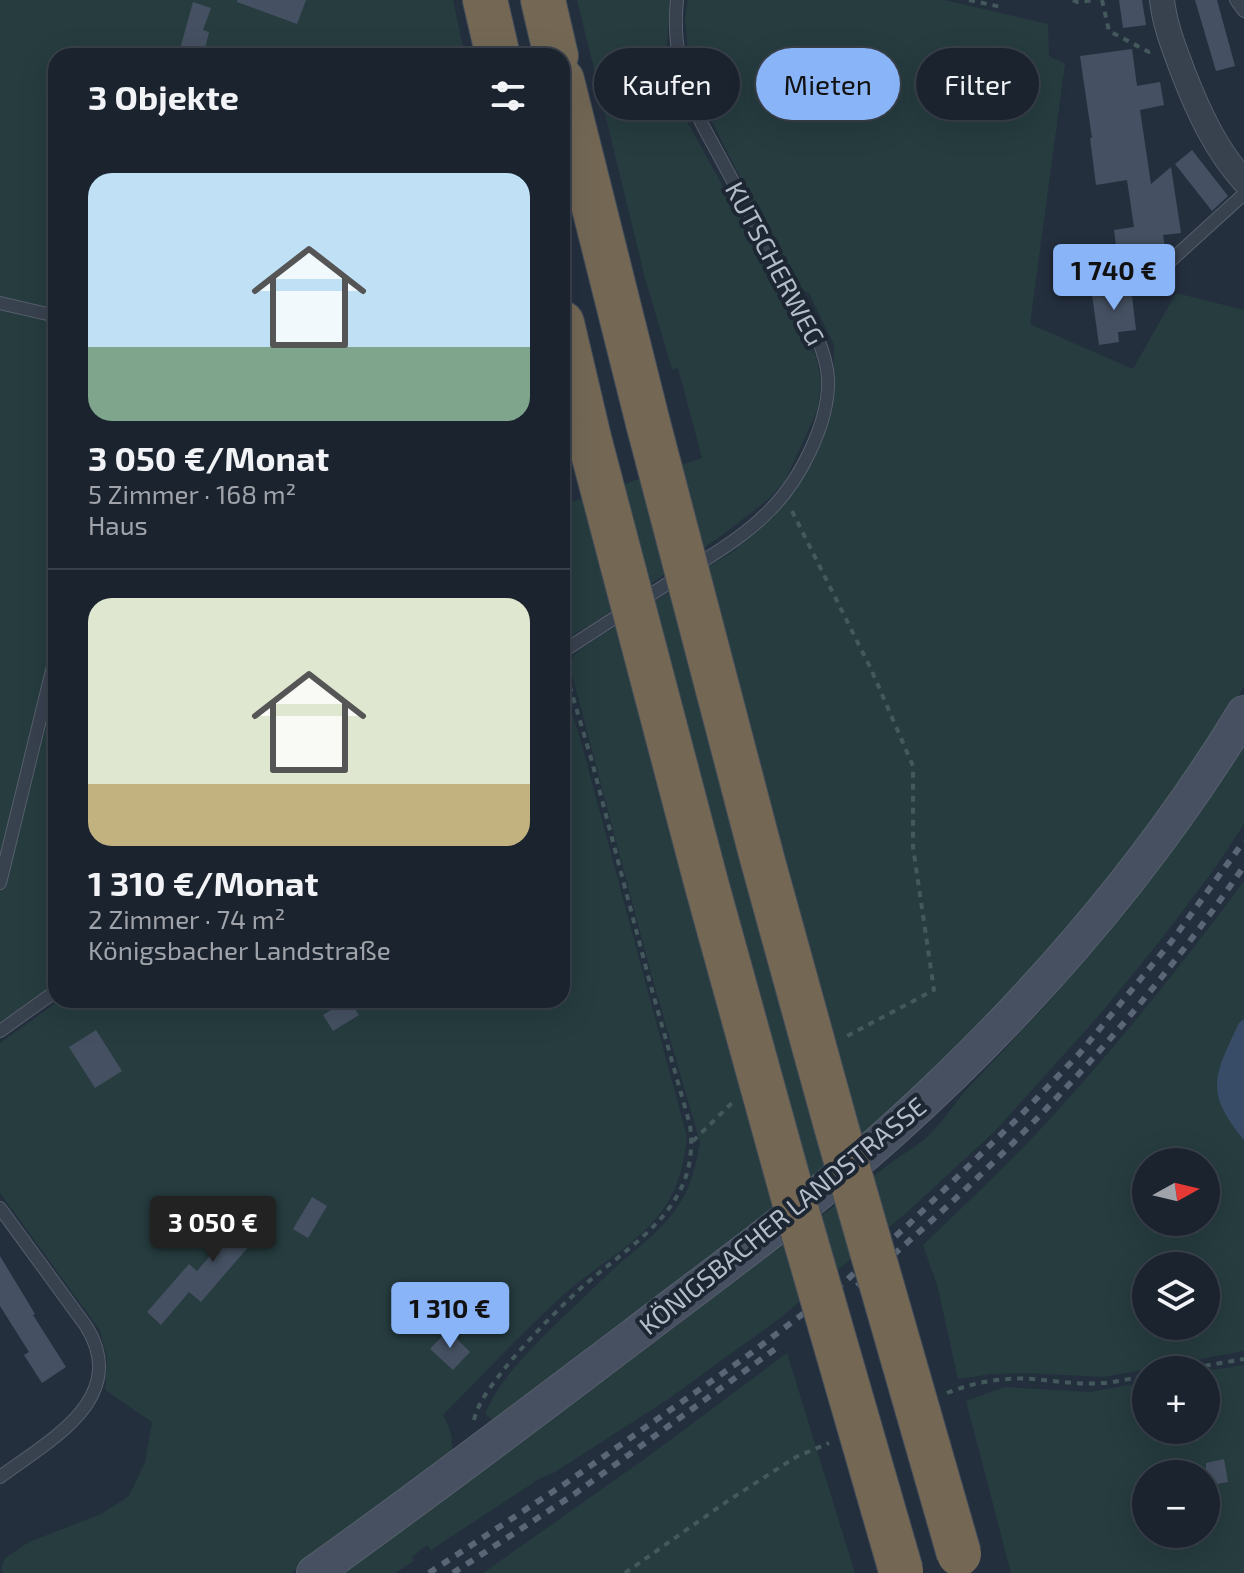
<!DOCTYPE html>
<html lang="de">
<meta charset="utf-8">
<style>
body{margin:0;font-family:"Exo 2",sans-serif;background:#282f3a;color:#f1f3f6;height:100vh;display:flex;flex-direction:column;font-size:30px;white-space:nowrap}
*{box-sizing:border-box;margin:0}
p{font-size:26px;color:#a0a4aa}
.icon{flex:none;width:44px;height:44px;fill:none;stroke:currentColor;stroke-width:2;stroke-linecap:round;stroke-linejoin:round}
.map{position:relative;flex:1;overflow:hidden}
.details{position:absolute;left:48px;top:48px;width:522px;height:960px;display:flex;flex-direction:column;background:#1b232e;border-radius:24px;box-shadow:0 8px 32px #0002,0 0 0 2px #39404a}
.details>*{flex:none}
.guide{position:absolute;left:594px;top:48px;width:530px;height:72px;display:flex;gap:16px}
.needle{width:52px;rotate:82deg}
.controls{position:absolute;left:1132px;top:1148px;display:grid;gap:16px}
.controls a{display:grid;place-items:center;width:88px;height:88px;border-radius:50%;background:#1b232e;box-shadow:0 8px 32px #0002,0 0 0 2px #39404a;font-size:40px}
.price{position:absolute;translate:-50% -68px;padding:0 18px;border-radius:8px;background:#8ab4f8;color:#111;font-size:26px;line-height:52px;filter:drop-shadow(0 2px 4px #0008)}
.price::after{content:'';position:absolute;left:50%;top:48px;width:24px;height:18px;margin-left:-12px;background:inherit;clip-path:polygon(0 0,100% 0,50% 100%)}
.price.current{background:#222;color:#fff}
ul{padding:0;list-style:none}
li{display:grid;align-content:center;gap:16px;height:424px;padding:0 40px}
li+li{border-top:2px solid #39404a}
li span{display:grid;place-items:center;height:248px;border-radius:24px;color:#555}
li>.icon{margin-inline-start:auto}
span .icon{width:144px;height:144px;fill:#fffc;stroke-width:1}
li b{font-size:34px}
h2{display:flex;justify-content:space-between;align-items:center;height:96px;padding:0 40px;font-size:34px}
.pill{padding:0 28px;border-radius:36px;background:#1b232e;box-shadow:0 8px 32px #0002,0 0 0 2px #39404a;font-size:28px;line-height:72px}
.pill.current{background:#8ab4f8;color:#111}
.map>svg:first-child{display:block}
.green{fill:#263c3f;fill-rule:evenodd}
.water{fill:#394c67}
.building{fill:#455162}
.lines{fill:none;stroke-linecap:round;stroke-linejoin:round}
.lane-casing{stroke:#565f6c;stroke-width:14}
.street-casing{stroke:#565f6c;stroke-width:26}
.secondary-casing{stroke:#565f6c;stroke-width:36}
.highway-casing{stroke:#434c59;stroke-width:46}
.path{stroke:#44595c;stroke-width:4;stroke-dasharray:6 6;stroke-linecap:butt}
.lane{stroke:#38414e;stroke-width:12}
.street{stroke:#38414e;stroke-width:24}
.secondary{stroke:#465061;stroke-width:34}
.highway{stroke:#746855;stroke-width:44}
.rail{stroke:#5a6575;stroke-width:6;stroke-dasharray:8 8;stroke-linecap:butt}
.highway-bridge-casing{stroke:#434c59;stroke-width:46;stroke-linecap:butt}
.highway-bridge{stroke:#746855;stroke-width:44}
.labels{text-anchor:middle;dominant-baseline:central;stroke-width:8;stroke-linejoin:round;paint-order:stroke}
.street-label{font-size:26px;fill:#b4bcc9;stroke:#1d2633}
</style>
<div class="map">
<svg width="1244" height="1573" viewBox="0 0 1244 1573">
<rect width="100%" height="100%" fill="#242f3e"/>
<g class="green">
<path d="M0,0h453l12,56h-409v927l-56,39z"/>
<path d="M577,0h93l-3,46 20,75 129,235 5,25 -3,28 -33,72 -15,17 -49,38 -129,88 -18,10 -8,1 -4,-4v-126l140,-47 -24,-90 -6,1 -26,-87z"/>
<path d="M688,0h256l104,24 1,32 16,8 -35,260 103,45 43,-76 68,17v376l-23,39 -125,178 -127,138 -78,70 -153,131 -243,180 -10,-8c16,-38 48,-67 77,-96 15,-14 30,-29 45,-43 29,-27 63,-48 80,-85 7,-16 10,-32 13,-48l-47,-161 -78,-295c-8,-32 -4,-30 21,-47l139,-89 33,-31 42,-58 19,-44 4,-24 1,-48 -25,-52 -11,-4 -77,-149 -31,-64 -5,-58z"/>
<path d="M562,683l18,55 107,399c-3,29 -10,56 -29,79 -24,30 -60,49 -89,74 -44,39 -84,83 -126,125 7,13 10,21 9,37l-161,121h-287l-3,-3 4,-12 24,-16 72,-28 28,-18 16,-34 7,-40 -47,-32 2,-33 -8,-28 -99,-136v-150l60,-43h502z"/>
<path d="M1244,746v78l-29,44 -52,69 -61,75 -107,119 -90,83 -126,105 -112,81 -112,72 -16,7 -108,71 -4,-5 -15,12 2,4 -19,12h-56l320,-234 233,-177 32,-22 17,-18 24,-31 80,-85 52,-60 71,-90z"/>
<path d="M1244,881v470l-140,26 -79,-4 -33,1 -34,5 -20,-91 -15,-43c38,-37 78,-73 114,-112 74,-80 142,-164 207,-252zM1146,1162h60v60h-60zM1146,1266h60v60h-60z"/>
<path d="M787,1353l68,220h-372l163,-115z"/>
<path d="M1244,1365v208h-233l-45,-172 39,-14 85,5 56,-10v48h60v-59zM1146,1474h60v60h-60z"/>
</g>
<path class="water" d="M1244,1019v121c-40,-49 -30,-64 -5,-117z"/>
<g class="building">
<path d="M237,0h69l-9,24 -60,-22z"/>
<path d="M1119,0h23l4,25 -23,3z"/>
<path d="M1195,0h22l18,66 -19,5z"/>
<path d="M193,2l18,6 -8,22 6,2 -4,17h-3l-2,7h-22z"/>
<path d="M1132,49l5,37 23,-4 4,23 -24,5 11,74 20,-17 10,66 -18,2 3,18 -13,12 -34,4 -5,-39 20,-3 -7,-47 -31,5 -6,-47h2l-12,-82z"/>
<path d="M1192,150l36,46 -16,15 -37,-47z"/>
<path d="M1130,279l6,51 -18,2 1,10 -20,3 -7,-50 20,-3 -2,-11z"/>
<path d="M347,1000h2l10,15 -26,16 -10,-16z"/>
<path d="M96,1030l26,41 -27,17 -26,-41z"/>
<path d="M312,1197l15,9 -19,32 -15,-9z"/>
<path d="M256,1201l18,16 -73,85 -12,-10 -28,33 -14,-13 42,-48 8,7z"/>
<path d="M0,1256l35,58 -2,1 33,52 -24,16 -18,-28 5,-3 -29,-46z"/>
<path d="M448,1330l22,22 -17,18 -23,-21z"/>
<path d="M1224,1459l4,23 -22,4v-23z"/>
</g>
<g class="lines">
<g class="lane-casing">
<g id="lane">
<path d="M1236,0l8,11"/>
<path d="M1156,274l88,-80"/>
<path d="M0,303l56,13"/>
<path d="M562,652c40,-26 79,-51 119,-77 31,-20 63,-38 89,-65 30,-30 60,-88 58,-132 -1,-15 -5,-27 -11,-41l-115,-213c-19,-41 -30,-78 -25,-124"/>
<path d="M0,883l56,-229"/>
<path d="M0,1031l56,-40"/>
<path d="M0,1208l86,118c45,72 -36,114 -86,151"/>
</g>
</g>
<g class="street-casing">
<path id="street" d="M1162,0c3,26 12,48 21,72 15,39 33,78 61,109"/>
</g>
<g class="secondary-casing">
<path id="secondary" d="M314,1573c108,-77 213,-157 319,-237 88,-67 179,-133 261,-207 135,-122 255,-260 350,-416"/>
</g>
<g class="highway-casing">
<g id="highway">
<path d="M485,0l13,56"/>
<path d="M543,0l13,56"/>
<path d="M562,80l86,343"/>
<path d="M562,323l27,115"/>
</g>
</g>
<g class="path">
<path d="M969,0l32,7"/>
<path d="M1073,0l4,2 19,-2"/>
<path d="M1102,0l7,31 40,21 3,-1"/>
<path d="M792,511l79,158 42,97v81l21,143 -87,46"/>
<path d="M693,1141l40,-39"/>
<path d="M1181,1370l63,-11"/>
<path d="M947,1393c27,-11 57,-16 86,-14 23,2 46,6 70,4 14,-1 29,-5 43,-7"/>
<path d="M474,1420c5,-21 22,-40 35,-57 22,-26 47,-52 72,-75 53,-47 120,-80 109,-163l-40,-142 -59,-225 -26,-88"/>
<path d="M625,1573l104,-73 67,-43 33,-14"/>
</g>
<use href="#lane" class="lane"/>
<use href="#street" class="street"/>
<use href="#secondary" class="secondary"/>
<use href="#highway" class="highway"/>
<g class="rail">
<path d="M857,1286c146,-123 279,-262 387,-420"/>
<path d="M429,1573l137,-90 177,-124 97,-73 69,-62 111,-108 59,-62 92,-112 73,-101"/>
<path d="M453,1573l120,-78 205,-148"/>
</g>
<g class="highway-bridge-casing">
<g id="highway-bridge">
<path d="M648,423l114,435 74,268 123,428"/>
<path d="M589,438l118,448 86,311 108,374"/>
</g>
</g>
<use href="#highway-bridge" class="highway-bridge"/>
</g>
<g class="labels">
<g class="street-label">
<text transform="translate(776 263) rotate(62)">KUTSCHERWEG</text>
<text transform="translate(782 1215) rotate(-39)">KÖNIGSBACHER LANDSTRASSE</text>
</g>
</g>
</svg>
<div class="controls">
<a><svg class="needle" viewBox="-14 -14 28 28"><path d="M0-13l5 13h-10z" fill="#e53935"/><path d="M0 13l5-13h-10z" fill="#a0a4aa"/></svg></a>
<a><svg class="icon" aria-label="layers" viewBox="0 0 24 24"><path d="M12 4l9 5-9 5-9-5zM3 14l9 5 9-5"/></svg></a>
<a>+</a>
<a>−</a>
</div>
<b class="price" style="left:1114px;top:312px">1 740 €</b>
<b class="price current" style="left:213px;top:1264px">3 050 €</b>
<b class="price" style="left:450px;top:1350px">1 310 €</b>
<div class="guide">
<a class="pill">Kaufen</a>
<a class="pill current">Mieten</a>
<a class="pill">Filter</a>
</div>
<section class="details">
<h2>3 Objekte<svg class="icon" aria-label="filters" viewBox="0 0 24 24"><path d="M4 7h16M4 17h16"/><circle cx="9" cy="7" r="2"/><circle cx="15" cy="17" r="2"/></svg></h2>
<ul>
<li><span style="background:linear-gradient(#bfe0f5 70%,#7fa58c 0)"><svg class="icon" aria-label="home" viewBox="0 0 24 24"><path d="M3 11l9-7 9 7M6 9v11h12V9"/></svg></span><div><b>3 050 €/Monat</b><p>5 Zimmer · 168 m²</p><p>Haus</p></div></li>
<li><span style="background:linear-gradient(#dfe7d0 75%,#c2b280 0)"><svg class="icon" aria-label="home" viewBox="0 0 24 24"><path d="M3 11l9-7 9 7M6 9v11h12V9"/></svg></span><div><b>1 310 €/Monat</b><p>2 Zimmer · 74 m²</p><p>Königsbacher Landstraße</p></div></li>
</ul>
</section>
</div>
